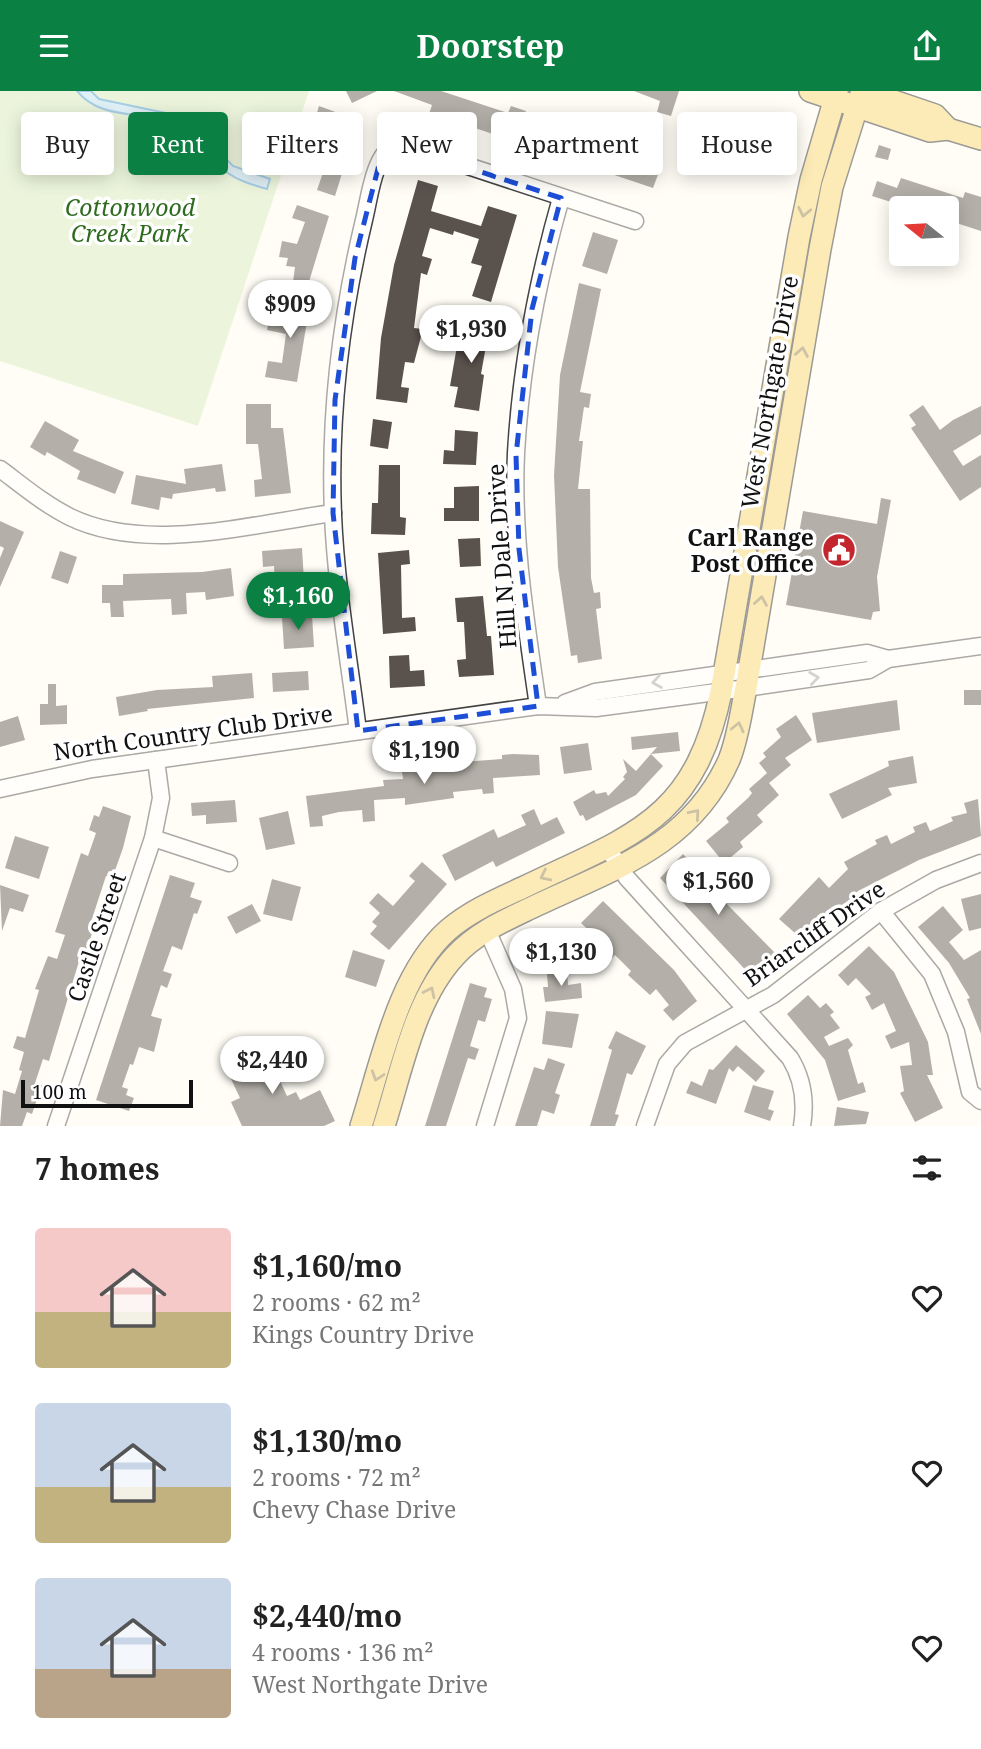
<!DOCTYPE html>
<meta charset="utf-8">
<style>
body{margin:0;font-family:"Noto Serif",serif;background:#f6f6f6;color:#222;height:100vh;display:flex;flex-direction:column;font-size:26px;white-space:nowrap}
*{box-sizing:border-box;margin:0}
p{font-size:23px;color:#767676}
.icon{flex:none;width:38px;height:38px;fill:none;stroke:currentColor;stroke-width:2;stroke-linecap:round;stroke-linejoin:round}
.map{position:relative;height:1035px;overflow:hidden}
.side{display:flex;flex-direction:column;background:#fff;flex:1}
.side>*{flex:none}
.banner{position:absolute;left:21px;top:21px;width:940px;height:63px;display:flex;gap:14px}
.needle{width:46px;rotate:288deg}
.fabs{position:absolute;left:889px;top:105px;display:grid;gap:14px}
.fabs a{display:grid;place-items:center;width:70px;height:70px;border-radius:7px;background:#fff;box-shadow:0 4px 18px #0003;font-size:35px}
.scale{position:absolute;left:21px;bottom:18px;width:172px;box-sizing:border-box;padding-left:7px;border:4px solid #111;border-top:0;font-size:19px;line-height:24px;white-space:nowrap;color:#111;-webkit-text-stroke:5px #fff;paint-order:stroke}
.price{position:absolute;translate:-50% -60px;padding:0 16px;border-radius:24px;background:#fff;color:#222;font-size:23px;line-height:46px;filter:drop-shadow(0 2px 4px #0008)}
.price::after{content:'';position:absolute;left:50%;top:42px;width:21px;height:16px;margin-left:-10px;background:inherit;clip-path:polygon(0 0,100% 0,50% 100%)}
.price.on{background:#0b8043;color:#fff}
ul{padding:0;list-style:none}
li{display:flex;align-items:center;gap:21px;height:175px;padding:0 35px}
li span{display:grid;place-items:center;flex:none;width:196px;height:140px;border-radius:7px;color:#555}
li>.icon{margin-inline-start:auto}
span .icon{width:84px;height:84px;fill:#fffc;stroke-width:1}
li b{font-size:30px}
h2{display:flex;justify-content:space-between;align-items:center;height:84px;padding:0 35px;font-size:30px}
.tag{padding:0 24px;border-radius:7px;background:#fff;box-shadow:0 4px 18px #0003;font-size:24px;line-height:63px}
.tag.on{background:#0b8043;color:#fff}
header{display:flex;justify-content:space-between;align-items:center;height:91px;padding:0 35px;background:#0b8043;color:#fff;font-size:32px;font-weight:700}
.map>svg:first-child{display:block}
.green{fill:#d5ebbd}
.water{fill:#b9e0f7;stroke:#3f96cf;stroke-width:2}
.building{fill:#5a524d}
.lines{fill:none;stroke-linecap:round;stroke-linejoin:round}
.minor-casing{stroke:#444;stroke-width:19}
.major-casing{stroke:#222;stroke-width:24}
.minor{stroke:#fff;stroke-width:16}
.major{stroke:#f9d66b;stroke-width:21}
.oneway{stroke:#917d42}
.oneway2{stroke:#a0a0a0}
.marked{fill:none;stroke:#1d4ed8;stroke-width:5;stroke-dasharray:14 9;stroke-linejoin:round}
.labels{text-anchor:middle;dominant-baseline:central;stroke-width:7;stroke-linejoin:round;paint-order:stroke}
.park-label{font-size:23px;font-style:italic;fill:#2f6b1f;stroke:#fff}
.street-label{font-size:23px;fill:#111;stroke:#fff}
.poi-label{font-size:23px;font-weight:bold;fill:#111;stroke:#fff;text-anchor:end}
</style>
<header><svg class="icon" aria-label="menu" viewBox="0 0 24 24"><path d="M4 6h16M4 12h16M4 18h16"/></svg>Doorstep<svg class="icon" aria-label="share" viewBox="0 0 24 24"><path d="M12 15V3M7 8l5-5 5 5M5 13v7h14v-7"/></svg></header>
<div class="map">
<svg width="981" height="1035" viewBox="0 0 981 1035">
<rect width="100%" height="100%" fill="#fffdf5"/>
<path class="green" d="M0,0h309l-111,335 -198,-65z"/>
<path class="water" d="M77,0h14l8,8 81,17 13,9 40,41 37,13 -3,10c-18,-5 -34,-10 -48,-23 -16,-16 -26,-33 -48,-42 -32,-15 -69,-3 -94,-33z"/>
<g class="building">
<path d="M346,0h31l-25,12z"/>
<path d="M394,0h47l67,22 3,-7 15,5 -3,9 27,9 3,-8 16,5 -2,8 36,12 3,-11 23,8 2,-5 13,4 -4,14 22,8 -9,24 -187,-63 -1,4 -37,-12 4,-12z"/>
<path d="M634,0h45l-8,25 -14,-4 3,-11z"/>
<path d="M319,15l33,12 -10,29 -19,-7 7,-19 -14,-5z"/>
<path d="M879,54l12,4 -3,11 -13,-3z"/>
<path d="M327,70l17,6 -9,29 -18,-6z"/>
<path d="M901,87l62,20 2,-6 16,5v34l-34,-11v-12h-37l-38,-12 5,-15 20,7z"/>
<path d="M418,89l20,6 -7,25 50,15 7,-20 29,9 -26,87 -19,-6 10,-30 -11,-3 8,-24 -25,-8 -1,4 -23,-7 -8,28 10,3 -5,16 -6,-2 -7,55 9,1 -9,34 -9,-1 -4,25 8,1 -2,15 -31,-4 5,-61 13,-73z"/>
<path d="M297,114l32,11 -21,69 -15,-3 2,-15 -9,-1 2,-8 -9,-1 3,-16 15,3 8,-22 -13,-4z"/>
<path d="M593,141l25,8 -11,34 -25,-8z"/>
<path d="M579,192l22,6 -21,103 11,2 -2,14 -5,-1 -5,34h4l-5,48h12l1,89 3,15 6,-1 1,16 -5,1 6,50 -24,4 -1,-8 -6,1 -13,-89 -4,-92 6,-100z"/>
<path d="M285,207l25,5 -13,79 -32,-5 3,-16 14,2 4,-29 -19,-4 3,-14 12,2z"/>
<path d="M475,224l16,3 -10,56 3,1 -5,36 -25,-4 4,-20 -8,-1 7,-40h5l3,-18 8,1z"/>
<path d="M246,313h25v24h12l8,65 -36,4 -1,-17 8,-1 -4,-35h-12z"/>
<path d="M923,314l17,25 13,-10 28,-14v28l-28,17 10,15 18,-11v32l-21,14 -49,-73 5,-3 -7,-10z"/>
<path d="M373,328l19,3 -4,27 -18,-3z"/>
<path d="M45,330l34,19 -6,11 51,21 -9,22 -38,-15 3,-8 -33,-19 -2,4 -15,-9z"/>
<path d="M455,339l23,2 -2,33 -33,-1 1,-14 10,1z"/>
<path d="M222,373l4,27 -10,1 -1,-4 -42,6 -1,5 -11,-2 -2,13 -28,-6 5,-29 50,9 -2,-15z"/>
<path d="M379,374h21v52l6,1 -1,17 -34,-1 1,-31h6z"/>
<path d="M479,395v35h-35v-13h10v-21z"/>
<path d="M881,407l10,2 -14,77 3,34 -7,1 -2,8 -85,-15 17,-94 74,13z"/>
<path d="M0,430l24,11 -24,55v-29l4,-10 -4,-2z"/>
<path d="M480,447l1,28 -21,1 -2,-28z"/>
<path d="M302,457l2,33 -29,2 -1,-17 -11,1 -1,-16z"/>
<path d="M409,459l1,14 -9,1 1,53 13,-1 1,14 -33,3 -5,-81z"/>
<path d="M60,460l17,6 -9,27 -17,-6z"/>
<path d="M231,477l3,28 -28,4 -1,-8 -19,1 1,21 -15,1 -1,-16 -48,2 1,16h-13l-1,-14h-8v-18h21v-11l79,-2z"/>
<path d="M483,505l4,40h4l3,39 -35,2 -2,-17 9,-1 -2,-37h-7l-2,-24z"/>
<path d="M312,524l2,32 -30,2 -2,-32z"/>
<path d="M409,564l1,16 14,-1 1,16 -35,2 -1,-32z"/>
<path d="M308,580l1,19 -36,2 -1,-19z"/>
<path d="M252,582l2,25 -107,11 1,2 -29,5 -3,-19 41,-7 56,-3 -1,-11z"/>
<path d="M48,593h8v22l11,-1v19l-27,1v-21h8z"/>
<rect x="964" y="599" width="17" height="15"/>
<path d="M897,609l3,30 -83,13 -5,-30z"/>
<path d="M796,624l16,25 -27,18 6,7 -22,18 10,12 -22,20 6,7 -23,20 3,5 -19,16 -18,-22 23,-19 -3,-4 22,-20 4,-5 -3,-4 18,-16 -8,-10 7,-6 -3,-4 18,-16 -5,-8z"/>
<path d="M18,625l7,24 -25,7v-25z"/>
<path d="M678,641l2,19 -29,3 12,12 -27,29 -50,26 -3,-6 -3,1 -7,-14 21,-12 2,4 10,-2 2,4 17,-17 -2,-2 4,-5 -4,-13 13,12 21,-24 -25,3 -1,-13z"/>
<path d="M588,652l4,27 -28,4 -4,-27z"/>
<path d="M513,663l26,1 1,20 -47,3 1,15 -11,1 -1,-5 -29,3 1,6 -49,7v-7l-31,2 1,21 -12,1 -1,-12 -23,2 -17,4 1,10 -13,1 -4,-31 78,-10 -1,-6 20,-1 -1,-7 60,-5v-5l40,-3v-4z"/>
<path d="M913,665l4,27 -29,5 4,7 -50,24 -13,-25 60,-28 -1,-5z"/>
<path d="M978,708l3,37 -62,24 -61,31 -25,26 -4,-4 -25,28 -25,-22 40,-42 10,11 19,-19 -4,-7 33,-18 -2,-4 12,-5 4,9 24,-12 -2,-5 13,-5 4,9 23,-10 -2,-4 16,-4 -3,-10z"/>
<path d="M235,709l2,22 -31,2v-9l-14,1 -1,-13z"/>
<path d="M103,715l28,10 -8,32 -11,31 -6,-3 -17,52 4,2 -9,29 -4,-1 -31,103 -6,-2 -8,24 7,2 -10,29 -5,-2 -5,14h-22l3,-36 12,4 7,-23 -3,-1 5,-18 -11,-4 4,-12 8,2 14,-48 -4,-1 13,-33 9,3 8,-24 -10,-3 26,-79 7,3 8,-23 -7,-3 5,-15 5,2z"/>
<path d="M534,718l7,16 16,-8 8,16 -69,34 -3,-6 -38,20 -13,-26 52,-26 4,9 28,-13 -5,-10z"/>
<path d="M288,720l7,33 -29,6 -7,-32z"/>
<path d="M15,745l34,11 -10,32 -34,-11z"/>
<path d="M683,763l10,10 -5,5 17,17 2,-2 68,69 -23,24 -92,-99z"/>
<path d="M422,771l25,22 -58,66 -19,-16 7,-8 -5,-4 8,-9 -11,-10 9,-10 15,13 22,-25 -6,-5z"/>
<path d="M170,784l25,8 -5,14 12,4 -5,13 -3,-1 -12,37 -10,-4 -9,25 9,3 -5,14 -6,-3 -10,31 11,3 -8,33 -15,-5 -6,18 -3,-1 -8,23 6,2 -2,6 8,3 -5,13 -33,-11z"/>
<path d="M272,788l29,8 -9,34 -29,-7z"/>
<path d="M0,794l29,10 -6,17 -13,-4 -8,23z"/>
<path d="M981,803v34l-12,3 -8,-32z"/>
<path d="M603,810l71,69 23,31 -24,20 -10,-11 6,-5 -13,-16 -6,6 -22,-20 3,-4 -16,-16 -4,4 -10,-10 4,-3 -24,-23z"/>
<path d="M252,813l9,17 -25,13 -9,-17z"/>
<path d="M943,815l20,24 -14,12 15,18 17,-10v84l-14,-35 3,-1 -21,-35 -31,-36z"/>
<path d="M551,837l14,27 -27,15 -14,-27z"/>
<path d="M869,855l25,26 34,70 5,33h-6l16,33 -28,14 -15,-29 4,-2 -4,-25 12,-1 -3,-23 -18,7 -6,-13 11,-5 -12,-28 -12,7 -7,-13 6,-3 -15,-16 -8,8 -10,-11z"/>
<path d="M353,859l32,10 -9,27 -31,-10z"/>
<path d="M567,881l1,13 13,-2 1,15 -37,4 -2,-15h5l-1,-13z"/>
<path d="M470,892l17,5 -3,9 8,2 -7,23 -7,-2 -8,26 9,3 -4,11 -7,-2 -22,68h-21z"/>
<path d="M808,904l12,13 6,-5 8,9 -4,3 10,13 -16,9 5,9 19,-8 5,7 -5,5 10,34 5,-2 3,10 -28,9 -13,-41 -38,-46z"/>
<path d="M546,920l33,3 -7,34 -30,-4z"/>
<path d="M616,940l30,15 -14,29 -5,-2 -12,41 4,1 -4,11h-25l22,-76 -4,-2z"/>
<path d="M263,954l24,51 9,-4 4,8 20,-10 15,31 -11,5h-82l-11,-24 9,-4 -16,-34z"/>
<path d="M736,954l29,26 -9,11 -18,-16 -5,6 -4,-4 -13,36 -30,-11 5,-12 11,5 7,-17 4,1z"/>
<path d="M548,967l17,6 -10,29 5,2 -6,19 -12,-4 -5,16h-22l19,-59 10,3z"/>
<path d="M753,994l21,6 -6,18 6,2 -4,10 -26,-9z"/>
<path d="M837,1016l32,5 -3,12 -32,2z"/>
</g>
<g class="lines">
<g class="minor-casing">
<g id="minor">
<path d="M0,378c23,17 44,35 70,48 76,37 182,7 263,-4"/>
<path d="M565,612l30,-11 272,-39 21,6"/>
<path d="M538,615c-12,-83 -26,-169 -22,-253 5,-88 21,-171 45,-255"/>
<path d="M358,640c-9,-72 -22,-144 -25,-216 -4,-99 8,-199 31,-295 6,-24 9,-63 31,-76l9,1 231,76"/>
<path d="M0,698l92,-20 446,-63 58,2 150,-20 123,-18 19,-11 93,-13"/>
<path d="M153,747l76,25"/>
<path d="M607,756l20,31 163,180c13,21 16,44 12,68"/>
<path d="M881,820l51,63 24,58 14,60 11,9"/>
<path d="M56,1035l97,-288 8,-40 -5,-38"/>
<path d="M485,1035l33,-108 -5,-29 -26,-59"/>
<path d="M645,1035l22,-62 18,-21 88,-48 108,-84 55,-31 45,-17"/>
</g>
</g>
<g class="major-casing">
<g id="major">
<path d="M810,0l120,40 18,-2 33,10"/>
<path d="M864,0l71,24 13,14"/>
<path d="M361,1035c20,-62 37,-152 87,-196 22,-19 48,-30 74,-42 108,-52 172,-66 199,-196l78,-455 12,-57 26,-89"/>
<path d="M384,1035c18,-56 30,-126 71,-170 22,-24 51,-36 80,-50 78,-37 156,-60 194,-146 9,-22 12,-48 17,-72l74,-439 12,-62 30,-96"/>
</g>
</g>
<use href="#minor" class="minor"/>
<use href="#major" class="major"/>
</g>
<defs><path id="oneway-chevron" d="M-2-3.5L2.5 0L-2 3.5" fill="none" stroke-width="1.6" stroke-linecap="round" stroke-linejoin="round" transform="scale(1.75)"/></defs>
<g class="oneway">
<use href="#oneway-chevron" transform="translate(804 121) rotate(102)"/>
<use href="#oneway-chevron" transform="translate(802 261) rotate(-80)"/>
<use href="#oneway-chevron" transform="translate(761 510) rotate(-81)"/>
<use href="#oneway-chevron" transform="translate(738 636) rotate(-77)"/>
<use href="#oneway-chevron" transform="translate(695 723) rotate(-49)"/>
<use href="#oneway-chevron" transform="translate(545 785) rotate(154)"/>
<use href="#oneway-chevron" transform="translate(430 901) rotate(-64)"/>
<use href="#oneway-chevron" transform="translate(377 985) rotate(108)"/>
</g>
<g class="oneway2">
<use href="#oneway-chevron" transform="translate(814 587) rotate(-8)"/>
<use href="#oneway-chevron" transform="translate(657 591) rotate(171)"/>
</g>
<path d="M0 0H981V1035H0ZM395,53l166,54 -29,111 -16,146 3,94 19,157 -180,25 -25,-218 2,-113 20,-142 26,-101z" fill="#fffdf5" fill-opacity=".55" fill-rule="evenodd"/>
<path class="marked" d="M395,53l166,54 -29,111 -16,146 3,94 19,157 -180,25 -25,-218 2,-113 20,-142 26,-101z"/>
<defs>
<g id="civic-disc" transform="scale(1.75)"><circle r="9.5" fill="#c4262e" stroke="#fff"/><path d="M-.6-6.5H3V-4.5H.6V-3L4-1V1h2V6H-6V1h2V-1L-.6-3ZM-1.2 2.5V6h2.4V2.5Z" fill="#fff"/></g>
</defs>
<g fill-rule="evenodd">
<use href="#civic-disc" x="839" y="459"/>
</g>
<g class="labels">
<g class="park-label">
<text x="130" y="116">Cottonwood<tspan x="130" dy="26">Creek Park</tspan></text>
</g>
<g class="street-label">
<text transform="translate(769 301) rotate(-80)">West Northgate Drive</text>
<text transform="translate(501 465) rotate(-94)">Hill N Dale Drive</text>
<text transform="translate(193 641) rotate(-8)">North Country Club Drive</text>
<text transform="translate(814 842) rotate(-35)">Briarcliff Drive</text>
<text transform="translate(96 846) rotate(-71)">Castle Street</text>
</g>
<g class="poi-label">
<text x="814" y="446">Carl Range<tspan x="814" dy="26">Post Office</tspan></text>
</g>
</g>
</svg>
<div class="fabs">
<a><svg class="needle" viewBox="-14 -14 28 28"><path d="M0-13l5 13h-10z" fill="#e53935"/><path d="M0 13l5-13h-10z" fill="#767676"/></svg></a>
</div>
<div class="scale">100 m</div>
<b class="price" style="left:290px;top:249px">$909</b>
<b class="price" style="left:471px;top:274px">$1,930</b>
<b class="price on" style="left:298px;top:541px">$1,160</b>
<b class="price" style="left:424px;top:695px">$1,190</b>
<b class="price" style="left:718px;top:826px">$1,560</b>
<b class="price" style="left:561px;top:897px">$1,130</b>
<b class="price" style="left:272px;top:1005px">$2,440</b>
<div class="banner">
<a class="tag">Buy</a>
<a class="tag on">Rent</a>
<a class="tag">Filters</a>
<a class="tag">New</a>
<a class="tag">Apartment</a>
<a class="tag">House</a>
</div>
</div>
<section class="side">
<h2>7 homes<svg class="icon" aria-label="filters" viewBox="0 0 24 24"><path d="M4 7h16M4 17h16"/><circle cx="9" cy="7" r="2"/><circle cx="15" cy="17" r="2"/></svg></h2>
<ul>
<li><span style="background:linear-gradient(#f6c9c9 60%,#c2b280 0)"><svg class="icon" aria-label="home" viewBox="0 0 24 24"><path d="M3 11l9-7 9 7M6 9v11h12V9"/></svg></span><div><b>$1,160/mo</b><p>2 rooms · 62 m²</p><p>Kings Country Drive</p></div><svg class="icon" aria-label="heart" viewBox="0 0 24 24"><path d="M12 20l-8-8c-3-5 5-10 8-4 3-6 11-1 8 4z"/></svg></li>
<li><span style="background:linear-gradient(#c9d6e8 60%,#c2b280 0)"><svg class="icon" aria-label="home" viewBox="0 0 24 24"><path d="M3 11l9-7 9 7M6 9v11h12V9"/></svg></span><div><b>$1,130/mo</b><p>2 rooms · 72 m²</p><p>Chevy Chase Drive</p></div><svg class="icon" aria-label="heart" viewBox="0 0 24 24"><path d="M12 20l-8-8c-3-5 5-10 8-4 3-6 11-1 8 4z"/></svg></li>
<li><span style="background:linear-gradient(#c9d6e8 65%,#b9a48a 0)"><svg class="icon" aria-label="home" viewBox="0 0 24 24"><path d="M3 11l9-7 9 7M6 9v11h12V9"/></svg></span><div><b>$2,440/mo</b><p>4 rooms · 136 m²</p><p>West Northgate Drive</p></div><svg class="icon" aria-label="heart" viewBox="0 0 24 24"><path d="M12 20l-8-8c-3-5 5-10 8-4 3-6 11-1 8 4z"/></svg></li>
</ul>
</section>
